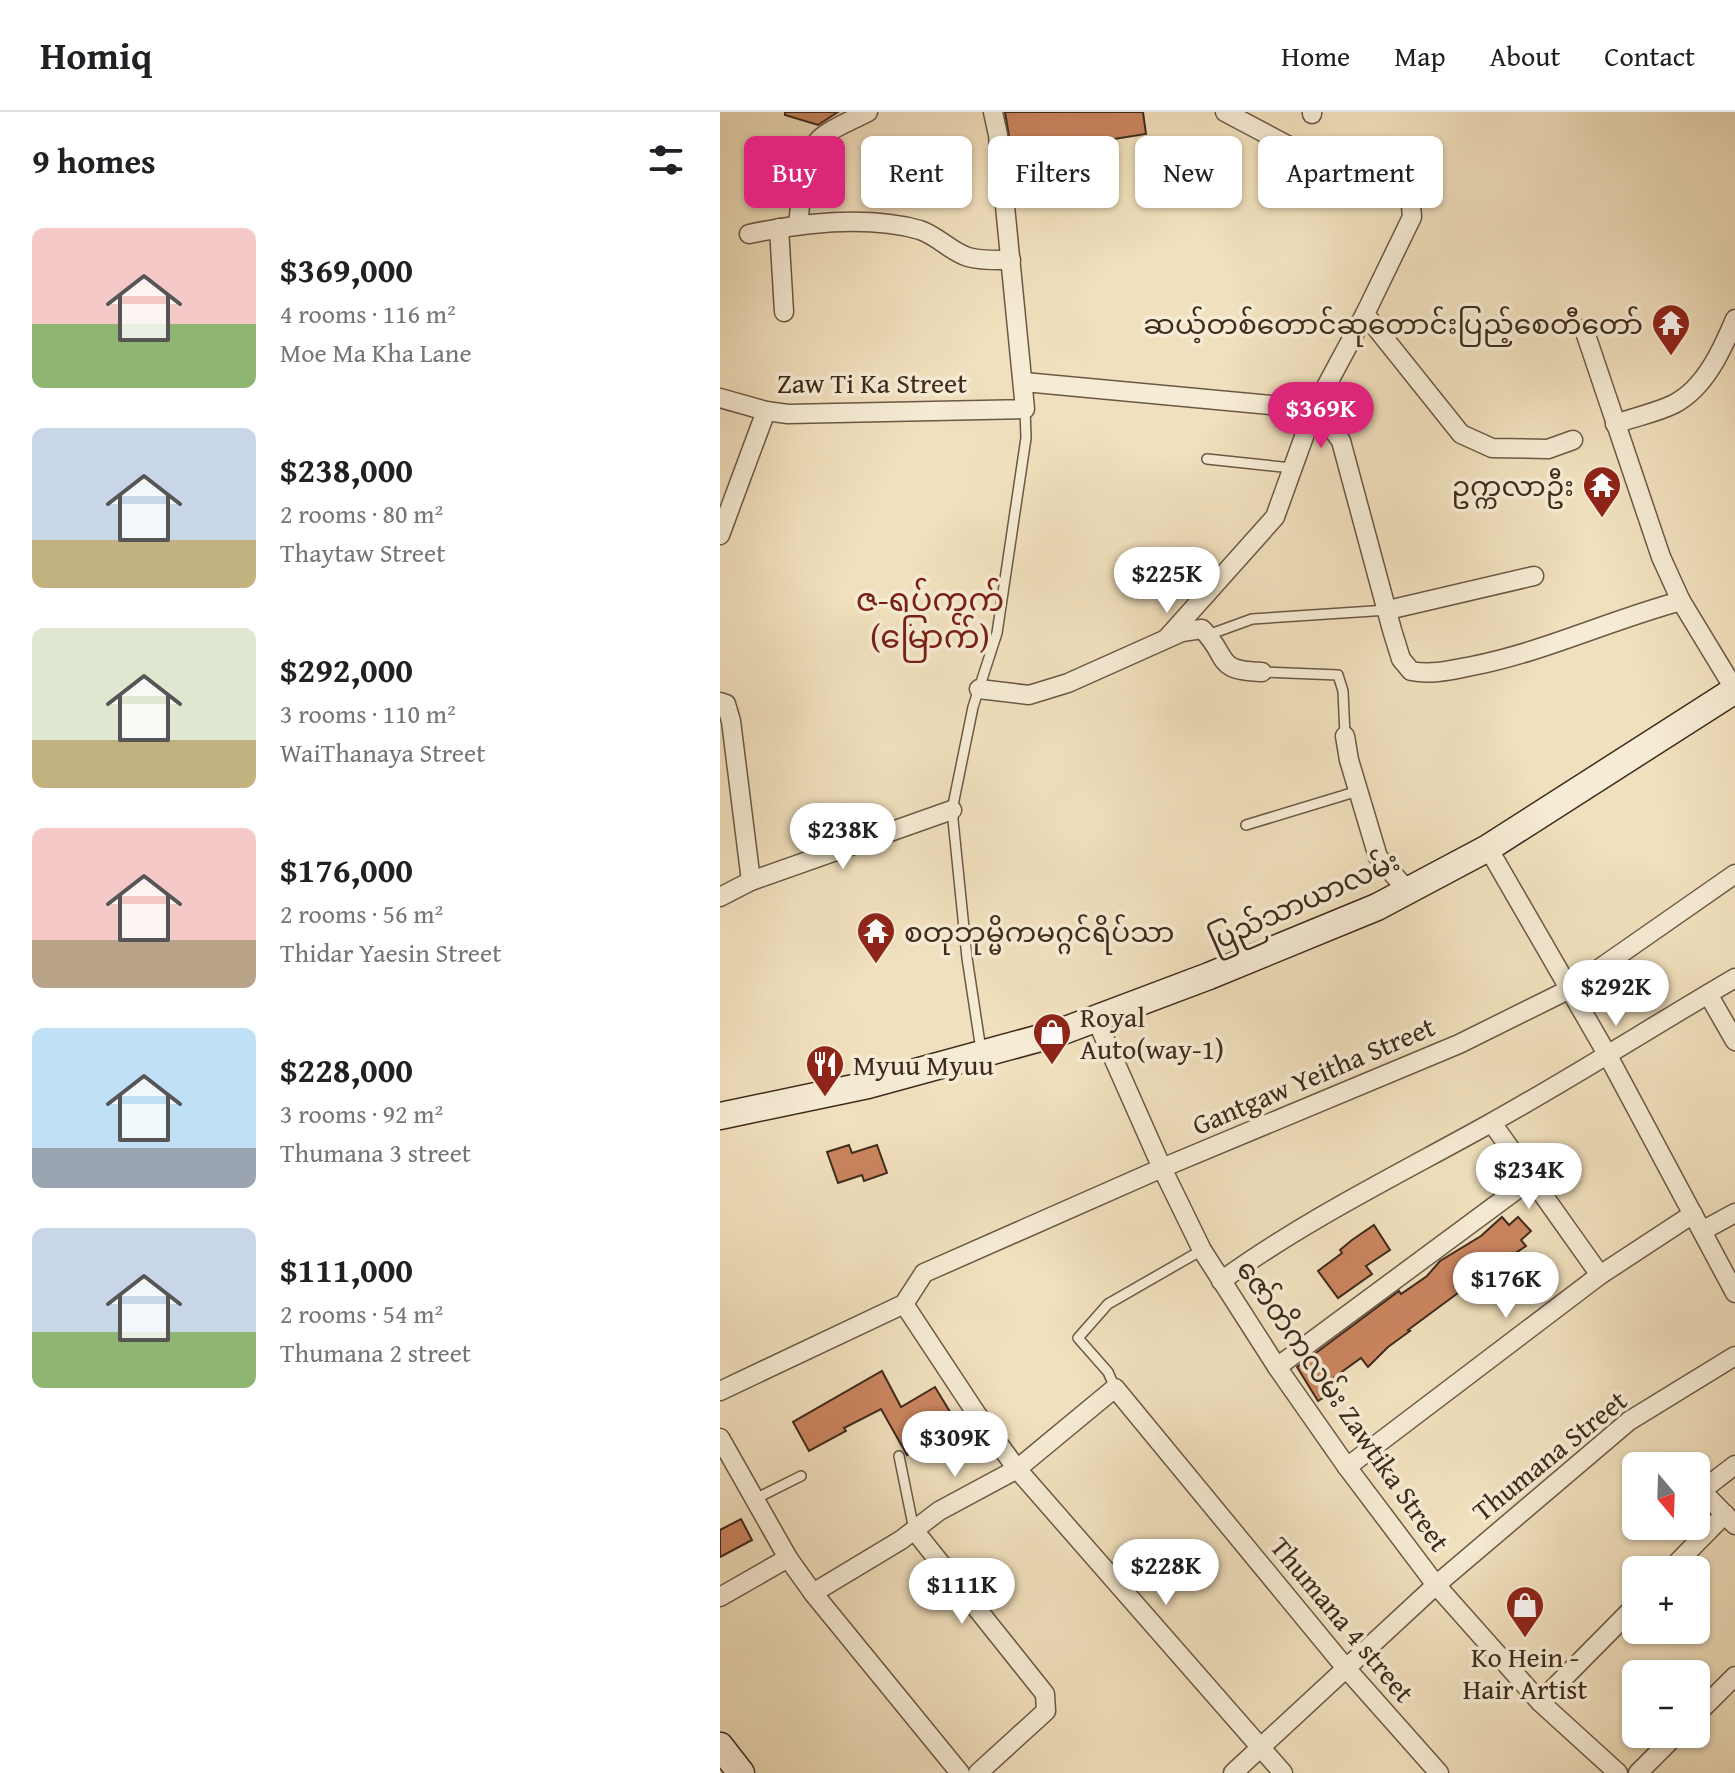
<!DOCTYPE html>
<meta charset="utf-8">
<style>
body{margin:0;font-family:"Gentium Book Plus","Noto Sans Myanmar",serif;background:#f6f6f6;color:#202124;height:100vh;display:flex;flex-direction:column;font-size:30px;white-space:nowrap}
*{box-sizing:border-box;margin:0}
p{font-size:26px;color:#757577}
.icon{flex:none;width:44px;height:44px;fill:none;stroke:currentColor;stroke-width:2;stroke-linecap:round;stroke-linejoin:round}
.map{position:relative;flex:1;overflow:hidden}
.panel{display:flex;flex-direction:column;background:#fff;width:720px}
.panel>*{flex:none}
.banner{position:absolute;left:24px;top:24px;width:760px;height:72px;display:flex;gap:16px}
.needle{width:52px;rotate:161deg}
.controls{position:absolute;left:902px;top:1340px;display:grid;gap:16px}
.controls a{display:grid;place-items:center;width:88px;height:88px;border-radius:12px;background:#fff;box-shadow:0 2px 6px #0004;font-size:40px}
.price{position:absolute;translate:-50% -68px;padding:0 18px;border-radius:28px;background:#fff;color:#222;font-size:26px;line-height:52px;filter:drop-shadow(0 2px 4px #0008)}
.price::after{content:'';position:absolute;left:50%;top:48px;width:24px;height:18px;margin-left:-12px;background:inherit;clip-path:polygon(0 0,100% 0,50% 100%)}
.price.on{background:#db2777;color:#fff}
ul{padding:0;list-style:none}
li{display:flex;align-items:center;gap:24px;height:200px;padding:0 32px}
li span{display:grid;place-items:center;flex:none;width:224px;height:160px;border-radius:12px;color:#555}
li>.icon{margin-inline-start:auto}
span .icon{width:96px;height:96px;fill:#fffc;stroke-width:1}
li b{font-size:34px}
h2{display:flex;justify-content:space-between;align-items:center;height:96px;padding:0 32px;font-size:34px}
.chip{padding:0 28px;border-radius:12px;background:#fff;box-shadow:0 2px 6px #0004;font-size:28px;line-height:72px}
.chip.on{background:#db2777;color:#fff}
header{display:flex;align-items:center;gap:48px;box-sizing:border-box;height:112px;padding:0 40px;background:#fff;border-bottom:2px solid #e0e0e0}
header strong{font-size:38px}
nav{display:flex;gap:44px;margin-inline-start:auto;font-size:28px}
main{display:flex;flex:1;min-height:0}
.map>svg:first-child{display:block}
.building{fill:#cb855f;stroke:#3e2b1d;stroke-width:2}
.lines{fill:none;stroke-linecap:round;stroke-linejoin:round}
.lane-casing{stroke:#6b5845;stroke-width:12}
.street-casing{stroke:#6b5845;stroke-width:21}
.secondary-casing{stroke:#3e2b1d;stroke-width:29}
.lane{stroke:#f6ebd4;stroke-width:9}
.street{stroke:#f6ebd4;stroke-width:18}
.secondary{stroke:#f6ebd4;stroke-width:26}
.labels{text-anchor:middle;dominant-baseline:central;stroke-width:7;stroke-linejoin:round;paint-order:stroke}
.poi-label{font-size:28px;fill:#3e2b1d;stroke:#f6ebd4;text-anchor:start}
.street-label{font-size:28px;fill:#3e2b1d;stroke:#f6ebd4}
.quarter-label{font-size:32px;fill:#7a1f14;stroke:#f6ebd4}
</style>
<header>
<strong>Homiq</strong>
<nav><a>Home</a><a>Map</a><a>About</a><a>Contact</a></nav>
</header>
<main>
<section class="panel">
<h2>9 homes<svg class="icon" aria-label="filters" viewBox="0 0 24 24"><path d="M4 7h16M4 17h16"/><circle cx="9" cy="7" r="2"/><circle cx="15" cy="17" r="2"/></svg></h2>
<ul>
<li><span style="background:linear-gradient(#f6c9c9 60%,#8fb573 0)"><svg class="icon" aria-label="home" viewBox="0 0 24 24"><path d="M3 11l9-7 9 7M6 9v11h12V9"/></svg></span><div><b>$369,000</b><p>4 rooms · 116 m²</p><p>Moe Ma Kha Lane</p></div></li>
<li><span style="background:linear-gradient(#c9d6e8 70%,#c2b280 0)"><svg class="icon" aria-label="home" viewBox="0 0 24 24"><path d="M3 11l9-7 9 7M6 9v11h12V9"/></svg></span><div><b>$238,000</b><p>2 rooms · 80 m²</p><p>Thaytaw Street</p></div></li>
<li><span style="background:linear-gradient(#dfe7d0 70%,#c2b280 0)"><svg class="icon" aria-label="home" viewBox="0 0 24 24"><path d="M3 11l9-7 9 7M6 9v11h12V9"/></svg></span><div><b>$292,000</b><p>3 rooms · 110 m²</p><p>WaiThanaya Street</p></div></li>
<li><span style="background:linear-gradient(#f6c9c9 70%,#b9a48a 0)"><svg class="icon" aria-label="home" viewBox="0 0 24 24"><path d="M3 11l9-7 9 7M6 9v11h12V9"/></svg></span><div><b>$176,000</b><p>2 rooms · 56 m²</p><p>Thidar Yaesin Street</p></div></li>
<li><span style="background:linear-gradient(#bfe0f5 75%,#9aa5b1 0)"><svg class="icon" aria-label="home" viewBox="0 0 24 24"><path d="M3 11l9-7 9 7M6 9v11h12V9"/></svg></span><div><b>$228,000</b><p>3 rooms · 92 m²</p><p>Thumana 3 street</p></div></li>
<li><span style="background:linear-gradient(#c9d6e8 65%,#8fb573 0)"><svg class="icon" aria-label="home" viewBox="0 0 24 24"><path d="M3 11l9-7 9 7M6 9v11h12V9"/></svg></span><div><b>$111,000</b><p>2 rooms · 54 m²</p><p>Thumana 2 street</p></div></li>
</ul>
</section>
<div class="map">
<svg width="1015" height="1661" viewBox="0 0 1015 1661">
<rect width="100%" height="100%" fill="#f1e0bd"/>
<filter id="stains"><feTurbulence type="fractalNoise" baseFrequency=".0025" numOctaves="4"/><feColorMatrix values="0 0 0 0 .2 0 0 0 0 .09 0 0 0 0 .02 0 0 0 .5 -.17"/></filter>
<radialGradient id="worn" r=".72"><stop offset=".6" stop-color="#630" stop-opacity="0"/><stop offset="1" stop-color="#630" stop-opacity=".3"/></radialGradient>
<g class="building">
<path d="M65,0h53l-20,13 -33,-10z"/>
<path d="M285,0h138l3,22 -134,21z"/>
<path d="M129,1033l3,8 25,-8 10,28 -23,8 -2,-6 -24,8 -11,-31z"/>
<path d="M782,1105l7,8 9,-8 13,14 -10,9 5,6 -41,27 -77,57 2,1 -22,16 -20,20 -7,-9 -29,21 6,10 -20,12 -21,-34 102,-76 2,3 26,-18 13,-15 41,-25z"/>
<path d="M654,1113l16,25 -24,16 6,8 -34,24 -20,-27 24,-18 -2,-3 12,-10z"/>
<path d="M162,1259l19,36 34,-20 23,38 -51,30 -26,-46 -37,19 2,3 -37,20 -16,-29z"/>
<path d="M21,1407l11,21 -32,17v-27z"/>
</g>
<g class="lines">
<g class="lane-casing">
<g id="lane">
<path d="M487,347l85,9"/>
<path d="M488,523l44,-16 136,-9"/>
<path d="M542,560l76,3 5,16 2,45"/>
<path d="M526,713l112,-34"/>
<path d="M261,938l-14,-92 -15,-148 21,-103 24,-74 29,-195 -1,-29"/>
<path d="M395,1276l-7,-16 -30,-34 30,-34 94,-54"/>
<path d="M179,1344l15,74"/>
<path d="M35,1387l46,-23"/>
</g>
</g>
<g class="street-casing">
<g id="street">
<path d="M592,2v-2"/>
<path d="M78,112c4,-27 2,-70 25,-88 13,-10 30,-16 45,-24"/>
<path d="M59,116l5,84"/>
<path d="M29,122c53,-11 118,-19 171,-4 18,6 31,22 48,27 14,4 29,3 43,3"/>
<path d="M645,202l96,120 31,14 56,1 25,-9"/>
<path d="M864,217l77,228 20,44 54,89"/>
<path d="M304,270l290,27 14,14 13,18 51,189 9,29 10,12c21,4 40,-1 61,-5 72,-14 138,-46 209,-65"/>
<path d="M0,286l46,13 22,3 237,-5 -27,-274 -5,-23"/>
<path d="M895,312c19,-7 41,-11 59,-20 31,-16 48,-54 61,-85"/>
<path d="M0,423l46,-124"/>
<path d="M668,498l146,-34"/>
<path d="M447,526l108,-121 39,-108 51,-95 47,-97 -2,-23 -21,-20 -100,-28 -64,-34"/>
<path d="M259,577l50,6 39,-12 114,-51 20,-3c28,28 11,42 60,43"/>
<path d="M0,590l6,2 5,17 20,160"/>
<path d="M625,624l4,24 29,97 30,34"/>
<path d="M768,736l119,206 128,239"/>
<path d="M0,785l31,-16 201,-71"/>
<path d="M988,882l27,47"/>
<path d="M376,907l66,149 40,82 75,117 70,100 89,118 104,117 78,71"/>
<path d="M772,1011l108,152"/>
<path d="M982,1119l33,-18"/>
<path d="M501,1169c84,-61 178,-107 268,-157 83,-46 164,-98 246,-146"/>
<path d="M184,1192l20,-31 238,-105 297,-124 111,-55 165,-115"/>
<path d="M184,1192l72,109 41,56 266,304"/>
<path d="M557,1255l254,-188"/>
<path d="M0,1279l184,-87"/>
<path d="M0,1326l68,120 25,35 147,180"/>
<path d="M1015,1353l-30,23 2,8 28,29"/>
<path d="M627,1355l253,-192 93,-61"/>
<path d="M194,1418l131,164 1,17 -68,62"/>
<path d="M950,1458l55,-56"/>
<path d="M93,1481l88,-53 38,-29 78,-42 98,-81 230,279 94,106"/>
<path d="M0,1485l68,-39"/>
<path d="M820,1590l96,-97"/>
<path d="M976,1603l39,-39"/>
<path d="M513,1661l203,-188 193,-164 106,-65"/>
<path d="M918,1661l39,-39"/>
</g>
</g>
<g class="secondary-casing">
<g id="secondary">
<path d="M0,1004l148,-31 187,-51 154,-58 168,-69 111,-59 247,-158"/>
<path d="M0,1634l21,27"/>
</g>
</g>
<use href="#lane" class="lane"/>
<use href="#street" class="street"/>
<use href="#secondary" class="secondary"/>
</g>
<defs>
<g id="temple-pin" transform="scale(2)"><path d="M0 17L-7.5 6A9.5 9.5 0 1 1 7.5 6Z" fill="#8f2418" stroke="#f6ebd4"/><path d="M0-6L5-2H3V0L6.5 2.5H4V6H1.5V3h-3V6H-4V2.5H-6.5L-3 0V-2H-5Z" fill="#fff"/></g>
<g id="shop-pin" transform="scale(2)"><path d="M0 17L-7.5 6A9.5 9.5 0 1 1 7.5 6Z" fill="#8f2418" stroke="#f6ebd4"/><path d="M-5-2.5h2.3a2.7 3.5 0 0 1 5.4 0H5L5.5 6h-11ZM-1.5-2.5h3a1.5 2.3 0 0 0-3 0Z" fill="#fff"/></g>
<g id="restaurant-pin" transform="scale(2)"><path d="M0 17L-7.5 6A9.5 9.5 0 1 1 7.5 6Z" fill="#8f2418" stroke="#f6ebd4"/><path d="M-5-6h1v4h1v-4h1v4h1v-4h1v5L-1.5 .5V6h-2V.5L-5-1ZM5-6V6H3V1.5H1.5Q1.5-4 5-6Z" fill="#fff"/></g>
</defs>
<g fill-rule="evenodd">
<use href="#temple-pin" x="951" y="211"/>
<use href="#temple-pin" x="882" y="373"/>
<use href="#temple-pin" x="156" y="819"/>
<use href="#shop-pin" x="332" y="920"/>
<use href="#restaurant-pin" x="105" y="952"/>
<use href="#shop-pin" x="805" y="1493"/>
</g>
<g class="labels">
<g class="poi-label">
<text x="923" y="211" text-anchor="end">ဆယ့်တစ်တောင်ဆုတောင်းပြည့်စေတီတော်</text>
<text x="854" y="373" text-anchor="end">ဥက္ကလာဦး</text>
<text x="184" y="819">စတုဘုမ္မိကမဂ္ဂင်ရိပ်သာ</text>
<text x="360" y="904">Royal<tspan x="360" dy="32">Auto(way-1)</tspan></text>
<text x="133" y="952">Myuu Myuu</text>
<text x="805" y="1544" text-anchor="middle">Ko Hein -<tspan x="805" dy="32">Hair Artist</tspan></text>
</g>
<g class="street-label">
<text x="152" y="270">Zaw Ti Ka Street</text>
<text transform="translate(584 788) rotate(-24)">ပြည်သာယာလမ်း</text>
<text transform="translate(593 963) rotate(-23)">Gantgaw Yeitha Street</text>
<text transform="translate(624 1293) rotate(55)">ဇော်တိကလမ်း Zawtika Street</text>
<text transform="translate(829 1343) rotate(-39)">Thumana Street</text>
<text transform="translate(623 1507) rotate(50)">Thumana 4 street</text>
</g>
<g class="quarter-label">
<text x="210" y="487">ဇ-ရပ်ကွက်<tspan x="210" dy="37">(မြောက်)</tspan></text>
</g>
</g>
<rect width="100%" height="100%" filter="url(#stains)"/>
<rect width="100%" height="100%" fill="url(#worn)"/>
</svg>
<div class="controls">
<a><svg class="needle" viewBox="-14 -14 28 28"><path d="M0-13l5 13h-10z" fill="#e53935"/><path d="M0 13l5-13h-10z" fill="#757577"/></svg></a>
<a>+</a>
<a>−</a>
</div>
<b class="price on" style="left:601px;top:338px">$369K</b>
<b class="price" style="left:447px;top:503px">$225K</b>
<b class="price" style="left:123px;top:759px">$238K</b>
<b class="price" style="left:896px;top:916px">$292K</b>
<b class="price" style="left:809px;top:1099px">$234K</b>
<b class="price" style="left:786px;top:1208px">$176K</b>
<b class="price" style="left:235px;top:1367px">$309K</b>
<b class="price" style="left:446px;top:1495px">$228K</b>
<b class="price" style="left:242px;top:1514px">$111K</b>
<div class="banner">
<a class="chip on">Buy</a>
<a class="chip">Rent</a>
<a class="chip">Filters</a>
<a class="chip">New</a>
<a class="chip">Apartment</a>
</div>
</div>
</main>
